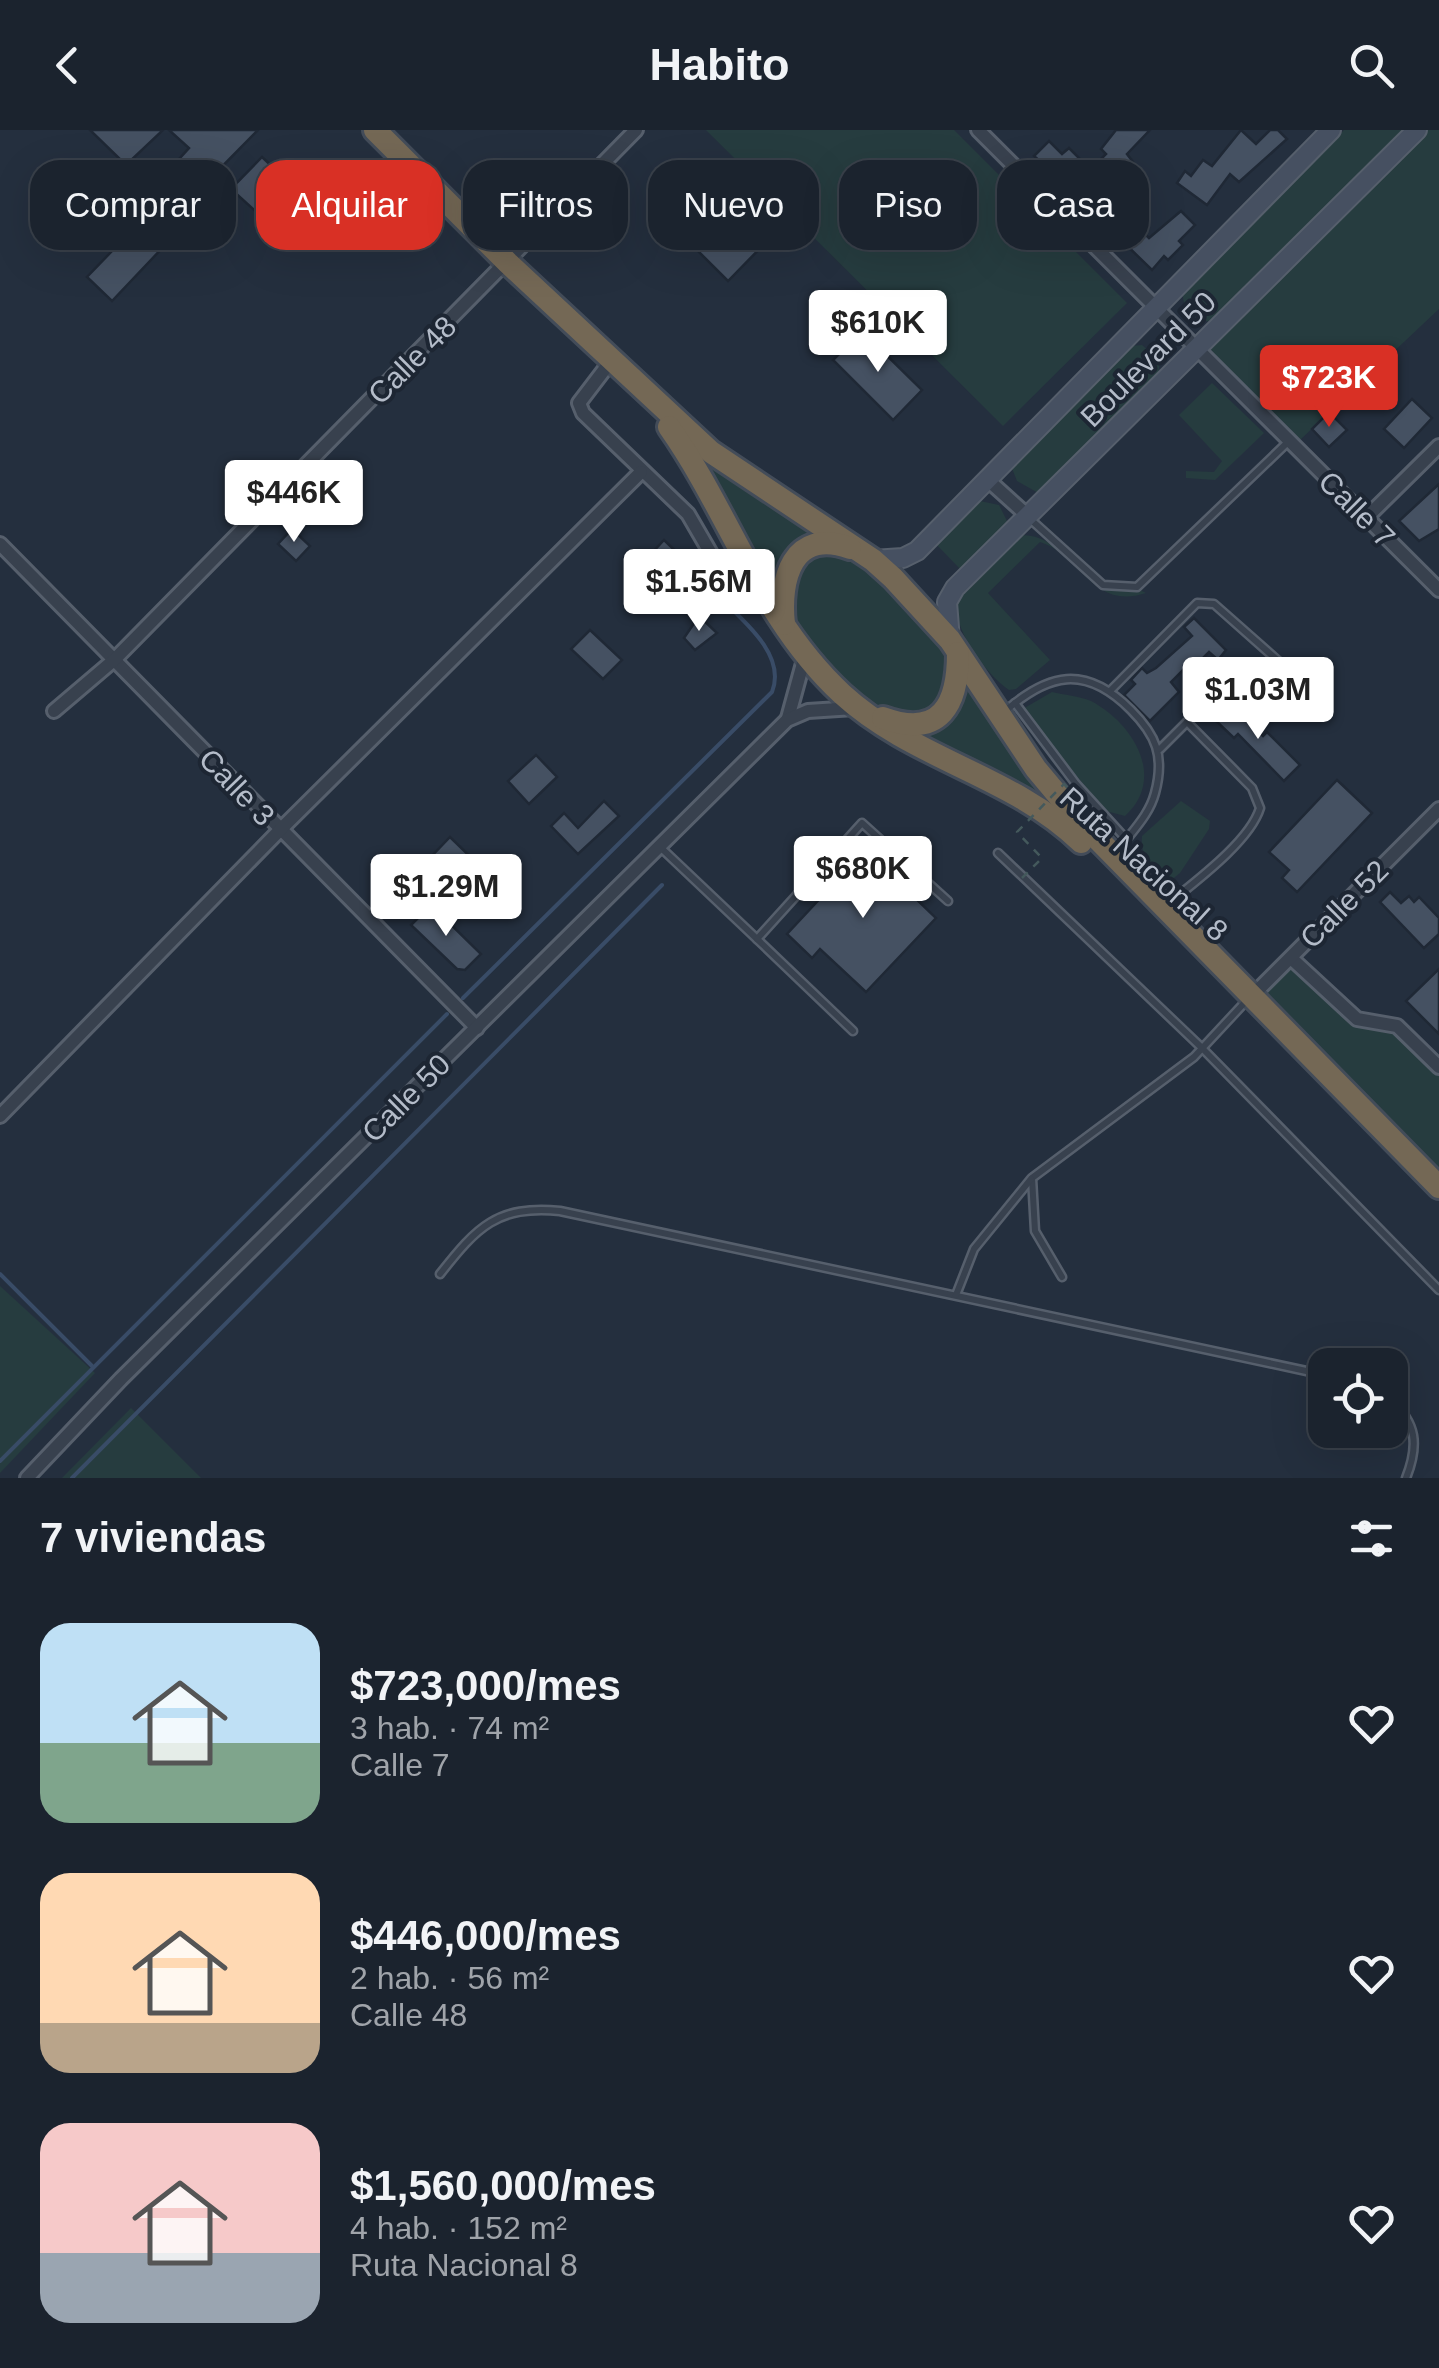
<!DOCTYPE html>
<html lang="es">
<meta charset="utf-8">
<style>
body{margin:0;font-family:Arial,sans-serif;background:#242b36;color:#f1f3f6;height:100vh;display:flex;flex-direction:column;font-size:38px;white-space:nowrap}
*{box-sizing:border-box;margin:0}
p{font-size:32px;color:#a0a4aa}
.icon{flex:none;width:55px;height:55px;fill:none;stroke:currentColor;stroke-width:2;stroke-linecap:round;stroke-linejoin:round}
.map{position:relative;height:1348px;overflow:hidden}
.drawer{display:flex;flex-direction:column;background:#1b232e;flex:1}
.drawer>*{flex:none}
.banner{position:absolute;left:30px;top:30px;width:1380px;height:90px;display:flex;gap:20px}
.tools{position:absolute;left:1308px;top:1218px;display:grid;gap:20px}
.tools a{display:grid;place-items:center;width:100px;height:100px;border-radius:20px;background:#1b232e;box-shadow:0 10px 40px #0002,0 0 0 2px #39404a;font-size:50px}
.price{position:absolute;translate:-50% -85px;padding:0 22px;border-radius:10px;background:#fff;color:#222;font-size:32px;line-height:65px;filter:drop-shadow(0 2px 5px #0008)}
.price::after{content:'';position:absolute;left:50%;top:60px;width:30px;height:22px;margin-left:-15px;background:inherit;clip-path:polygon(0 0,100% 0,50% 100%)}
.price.active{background:#d93025;color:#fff}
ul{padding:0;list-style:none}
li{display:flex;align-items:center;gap:30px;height:250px;padding:0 40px}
li span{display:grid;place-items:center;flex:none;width:280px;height:200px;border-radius:30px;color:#555}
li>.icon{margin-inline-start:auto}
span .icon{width:120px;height:120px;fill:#fffc;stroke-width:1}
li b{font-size:42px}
h2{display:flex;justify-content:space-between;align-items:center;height:120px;padding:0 40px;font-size:42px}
.chip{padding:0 35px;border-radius:30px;background:#1b232e;box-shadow:0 10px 40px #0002,0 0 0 2px #39404a;font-size:35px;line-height:90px}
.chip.active{background:#d93025;color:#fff}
header{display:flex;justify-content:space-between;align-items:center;height:130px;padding:0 40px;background:#1b232e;font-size:45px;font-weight:800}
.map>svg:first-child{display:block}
.green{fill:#263c3f}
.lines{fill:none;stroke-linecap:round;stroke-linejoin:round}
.stream{stroke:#394c67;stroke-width:4}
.building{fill:#455162;stroke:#1f2835;stroke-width:2.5}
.lane-casing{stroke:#565f6c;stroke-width:11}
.street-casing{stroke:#565f6c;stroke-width:18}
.secondary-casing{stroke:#565f6c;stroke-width:22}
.highway-casing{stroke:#434c59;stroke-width:28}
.lane{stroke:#38414e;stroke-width:6}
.street{stroke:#38414e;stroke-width:12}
.secondary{stroke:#465061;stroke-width:18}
.highway{stroke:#746855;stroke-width:22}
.path-bridge{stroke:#44595c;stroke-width:2.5;stroke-dasharray:8 8;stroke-linecap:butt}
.labels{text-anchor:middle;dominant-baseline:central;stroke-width:8;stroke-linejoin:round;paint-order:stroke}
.street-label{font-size:30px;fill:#b4bcc9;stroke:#1d2633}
</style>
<header><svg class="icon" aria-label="back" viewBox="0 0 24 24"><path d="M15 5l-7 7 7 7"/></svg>Habito<svg class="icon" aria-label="search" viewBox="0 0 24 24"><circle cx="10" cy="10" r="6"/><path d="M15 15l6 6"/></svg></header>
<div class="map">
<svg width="1439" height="1348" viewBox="0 0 1439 1348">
<rect width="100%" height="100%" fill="#242f3e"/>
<g class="green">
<path d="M706,0h248l173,173 -124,123z"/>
<path d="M1344,0h63l-196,192c-18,-2 -30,-13 -28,-32z"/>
<path d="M1424,0h15v179l-139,131 -83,-82 -7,-10 3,-8z"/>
<path d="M1142,215l18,16 -2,14 -118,119 -23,-13 -6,-15 119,-120z"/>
<path d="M1212,253l52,50 -49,47 -29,-2v-7l28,1 8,-11 -43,-46z"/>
<path d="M707,327l101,65 6,13c-25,8 -42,28 -45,54l-66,-128z"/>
<path d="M975,370l24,5 9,18 -45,49 -29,-30z"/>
<path d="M1021,405c41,0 52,42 86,53 14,5 27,-3 39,5 -54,18 -64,-38 -106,-51l-52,51 62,67 -34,29 -7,1c-25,-18 -59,-63 -52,-95z"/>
<path d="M833,424c38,8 123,86 115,128 -2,15 -18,26 -31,33 -17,-3 -35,-5 -51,-16 -18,-11 -70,-58 -75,-78 -8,-33 8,-65 42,-67z"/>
<path d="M970,549l84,122 -4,4 -137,-70c35,-16 46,-17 57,-56z"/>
<path d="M1052,562c12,3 27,4 39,9 42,22 76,77 34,115l-19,-5 -85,-101z"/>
<path d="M1181,671l29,20 -1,8 -29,44 -10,8c-18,-12 -30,-23 -28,-45z"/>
<path d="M1291,828l66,61 40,7 42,41v105l-186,-179z"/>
<path d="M0,1156l95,87 -95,100z"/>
<path d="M131,1278l70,70h-139z"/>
</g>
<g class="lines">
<g class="stream">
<path d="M463,868l309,-306c16,-40 -36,-77 -61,-103"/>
<path d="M0,1144l92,92"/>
<path d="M0,1331l447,-447"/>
<path d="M72,1348l590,-593"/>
</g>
</g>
<g class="building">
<path d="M90,0h73l-37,35z"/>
<path d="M169,0h89l-62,63 -26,-24 19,-21z"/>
<path d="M1116,0h34l-23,24 19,25 -11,11 -33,-32 4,-4 -5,-5z"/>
<path d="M1241,0l15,14 14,-14h8l9,9 -48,43 -9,-8 -23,31 -30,-22 8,-12 6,5 12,-16 9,6z"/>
<path d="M1049,11l13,13 7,-6 17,17 -5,5 10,9 -14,14 -43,-37z"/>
<path d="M262,27l31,29 -30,32 -32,-29z"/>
<path d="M162,69l24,24 -74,78 -25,-24z"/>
<path d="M743,70l33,32 -48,49 -32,-32z"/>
<path d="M1181,81l14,14 -16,16 4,4 -15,15 -4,-4 -12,14 -42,-41 14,-15 25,24z"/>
<path d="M862,201l60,59 -29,30 -60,-60z"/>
<path d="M1412,269l20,19 -28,30 -20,-19z"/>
<path d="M1329,282l18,18 -18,17 -17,-18z"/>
<path d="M1439,354v45l-20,12 -20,-20z"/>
<path d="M292,399l18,17 -14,15 -18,-17z"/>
<path d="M664,410l25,24 -26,26 -24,-23z"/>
<path d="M699,486l18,17 -22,17 -11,-12z"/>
<path d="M1194,488l32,32 -8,10 -9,-8 -20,20 -4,-4 -14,14 8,10 -29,29 -26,-26 11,-11 -4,-4 11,-12 5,5 9,-5 36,-32 -8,-9z"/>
<path d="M590,500l32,30 -19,19 -32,-30z"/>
<path d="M1229,574l34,32 4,-4 33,33 -16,16 -46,-47 -4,4 -20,-19z"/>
<path d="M536,625l21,22 -28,27 -21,-23z"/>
<path d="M1337,650l35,33 -75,79 -15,-14 7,-8 -20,-18z"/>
<path d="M604,671l15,15 -41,38 -27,-28 13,-13 14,15z"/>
<path d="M450,707l38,37 -24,24 -37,-37z"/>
<path d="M869,716l21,20 -4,4 50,48 -70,74 -46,-43 -8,9 -25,-24z"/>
<path d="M1390,762l11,11 8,-7 5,6 5,-5 20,21v16l-15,14 -44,-46z"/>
<path d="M431,775l50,49 -16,16 -8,-1 -46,-44z"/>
<path d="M1439,839v65l-33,-33z"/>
</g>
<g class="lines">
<g class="lane-casing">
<g id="lane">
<path d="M1029,388l74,67 34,2 152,-146"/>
<path d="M1111,560l86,-87 17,1 70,62 11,16 -1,16c-39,37 -41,-3 -76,-3l-31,27"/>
<path d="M1015,573l61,81 50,55"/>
<path d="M1003,583c45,-40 82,-49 128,-3 25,25 34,46 24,83 -6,23 -24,39 -37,58"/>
<path d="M1160,619l27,-27 65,66 8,20c-10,33 -64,73 -91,95"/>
<path d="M658,715l99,94 105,-116 86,78"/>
<path d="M998,723l204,195 237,242"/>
<path d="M757,809l96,92"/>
<path d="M440,1144c37,-47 57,-69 120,-63l765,164"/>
<path d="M1062,1147l-27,-46 -3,-53 162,-121 54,-58"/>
<path d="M956,1165l18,-46 57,-70"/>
<path d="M1390,1269c27,24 29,46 16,79"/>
</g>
</g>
<g class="street-casing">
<g id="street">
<path d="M978,0l461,460"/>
<path d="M611,231l-32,42 4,10 105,101 47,81"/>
<path d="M988,350l41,37"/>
<path d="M1366,388l73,-72"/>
<path d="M0,414l477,484"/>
<path d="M54,581l60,-51 522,-530"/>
<path d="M788,588l17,-62"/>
<path d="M1291,828l66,61 40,7 42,41"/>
<path d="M1250,868l189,-189"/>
<path d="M0,986l279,-285 362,-359"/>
<path d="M27,1348l94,-99 666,-659 21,-9 46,-3"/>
</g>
</g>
<g class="secondary-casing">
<g id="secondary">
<path d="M873,430l30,-2 14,-7 414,-421"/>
<path d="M950,510l-3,-38 8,-14 462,-458"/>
</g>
</g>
<g class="highway-casing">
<g id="highway">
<path d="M375,0l133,133 203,189 162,108 20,18 57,62 86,129 41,49 362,369"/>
<path d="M669,297c62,88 92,192 173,267 72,66 172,82 239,148"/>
<path d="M784,494c-5,-44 8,-97 66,-76"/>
<path d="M883,588c58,21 75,-14 75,-65"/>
</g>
</g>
<use href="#lane" class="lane"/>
<use href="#street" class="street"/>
<use href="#secondary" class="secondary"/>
<use href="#highway" class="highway"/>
<path class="path-bridge" d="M1022,748l20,-20 -25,-26 47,-48 25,27 3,-3 -19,-21"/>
</g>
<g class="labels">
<g class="street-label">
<text transform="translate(1148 229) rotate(-45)">Boulevard 50</text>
<text transform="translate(412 230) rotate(-45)">Calle 48</text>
<text transform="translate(1357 379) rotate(45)">Calle 7</text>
<text transform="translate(237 657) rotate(46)">Calle 3</text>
<text transform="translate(1144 734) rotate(42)">Ruta Nacional 8</text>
<text transform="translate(1344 774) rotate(-45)">Calle 52</text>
<text transform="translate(406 968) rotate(-45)">Calle 50</text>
</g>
</g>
</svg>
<div class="tools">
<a><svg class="icon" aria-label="locate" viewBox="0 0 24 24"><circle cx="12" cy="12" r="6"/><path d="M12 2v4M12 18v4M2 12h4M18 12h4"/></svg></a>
</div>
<b class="price" style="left:878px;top:245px">$610K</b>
<b class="price active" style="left:1329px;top:300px">$723K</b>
<b class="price" style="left:294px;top:415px">$446K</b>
<b class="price" style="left:699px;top:504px">$1.56M</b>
<b class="price" style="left:1258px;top:612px">$1.03M</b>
<b class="price" style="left:863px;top:791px">$680K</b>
<b class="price" style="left:446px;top:809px">$1.29M</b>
<div class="banner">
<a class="chip">Comprar</a>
<a class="chip active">Alquilar</a>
<a class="chip">Filtros</a>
<a class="chip">Nuevo</a>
<a class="chip">Piso</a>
<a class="chip">Casa</a>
</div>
</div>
<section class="drawer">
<h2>7 viviendas<svg class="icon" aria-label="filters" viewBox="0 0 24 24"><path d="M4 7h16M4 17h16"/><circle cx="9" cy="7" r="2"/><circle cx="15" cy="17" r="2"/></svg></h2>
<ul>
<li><span style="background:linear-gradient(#bfe0f5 60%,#7fa58c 0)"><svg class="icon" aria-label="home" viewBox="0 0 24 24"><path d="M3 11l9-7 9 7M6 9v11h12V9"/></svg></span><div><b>$723,000/mes</b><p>3 hab. · 74 m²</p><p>Calle 7</p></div><svg class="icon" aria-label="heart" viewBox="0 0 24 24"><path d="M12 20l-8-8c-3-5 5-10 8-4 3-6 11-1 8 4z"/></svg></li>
<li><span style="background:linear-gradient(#ffd9b3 75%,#b9a48a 0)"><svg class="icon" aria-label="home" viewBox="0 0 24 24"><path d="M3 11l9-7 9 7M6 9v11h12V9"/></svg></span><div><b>$446,000/mes</b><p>2 hab. · 56 m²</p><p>Calle 48</p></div><svg class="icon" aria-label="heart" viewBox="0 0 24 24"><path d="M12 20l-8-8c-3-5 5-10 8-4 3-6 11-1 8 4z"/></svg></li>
<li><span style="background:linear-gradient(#f6c9c9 65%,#9aa5b1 0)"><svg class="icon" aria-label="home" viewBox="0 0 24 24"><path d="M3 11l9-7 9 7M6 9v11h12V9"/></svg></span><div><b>$1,560,000/mes</b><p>4 hab. · 152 m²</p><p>Ruta Nacional 8</p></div><svg class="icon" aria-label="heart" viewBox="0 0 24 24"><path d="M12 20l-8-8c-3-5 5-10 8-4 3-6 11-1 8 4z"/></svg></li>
</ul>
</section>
